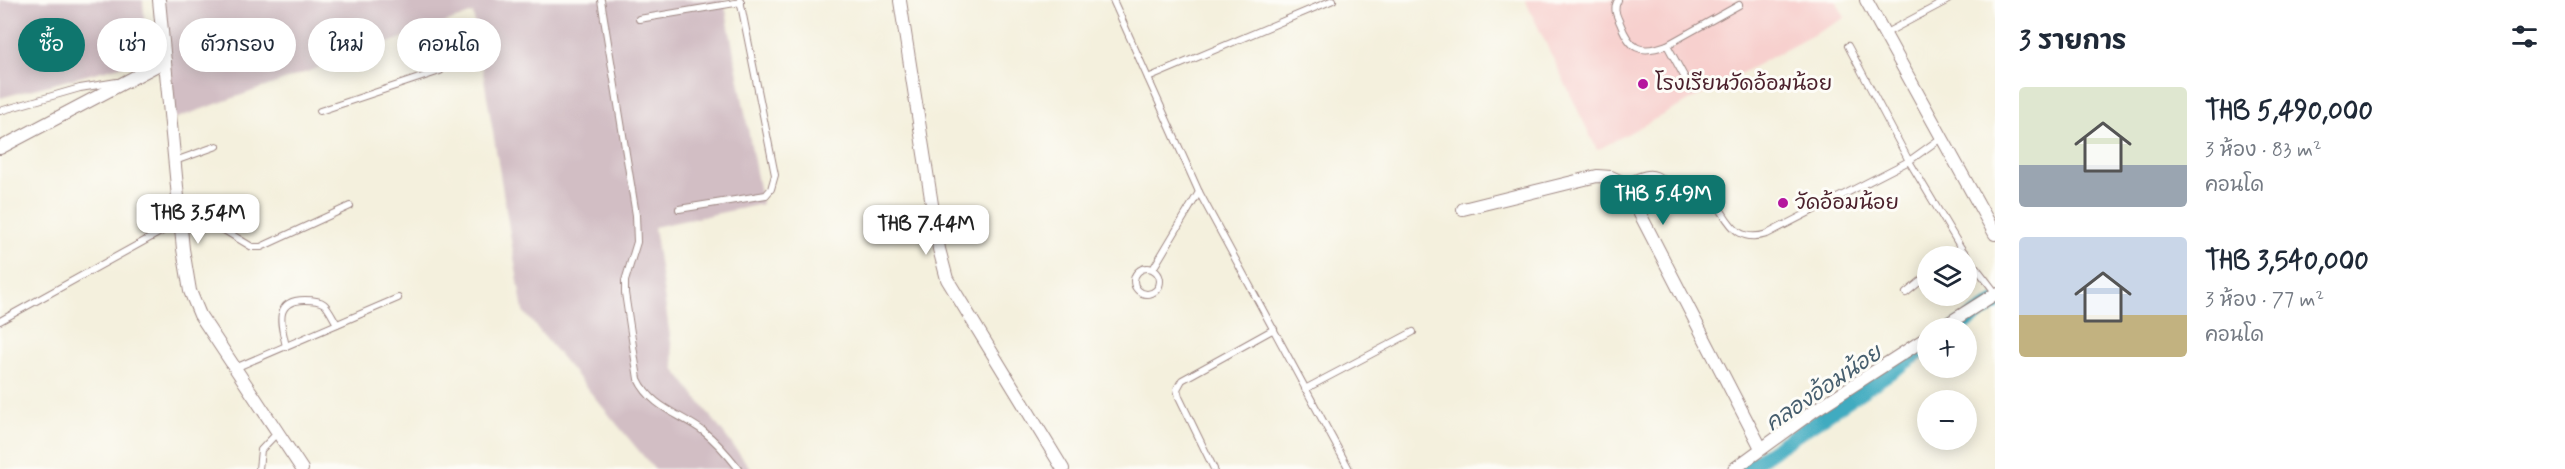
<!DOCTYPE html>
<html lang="th">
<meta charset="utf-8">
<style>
body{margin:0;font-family:Mynerve,"Playpen Sans Thai",sans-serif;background:#f6f6f7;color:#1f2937;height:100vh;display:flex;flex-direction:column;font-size:22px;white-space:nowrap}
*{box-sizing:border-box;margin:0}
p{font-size:20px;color:#747a83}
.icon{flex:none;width:33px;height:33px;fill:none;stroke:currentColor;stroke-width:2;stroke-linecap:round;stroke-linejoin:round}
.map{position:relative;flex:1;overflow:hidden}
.drawer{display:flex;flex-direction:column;background:#fff;width:570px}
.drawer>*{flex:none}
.banner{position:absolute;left:18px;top:18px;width:570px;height:54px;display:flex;gap:12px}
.buttons{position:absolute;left:1917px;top:246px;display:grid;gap:12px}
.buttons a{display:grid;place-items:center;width:60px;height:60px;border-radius:50%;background:#fff;box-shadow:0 3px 15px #0003;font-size:30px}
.price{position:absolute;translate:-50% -51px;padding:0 14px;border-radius:12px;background:#fff;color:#222;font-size:20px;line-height:39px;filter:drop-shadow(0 2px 3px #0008)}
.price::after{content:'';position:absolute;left:50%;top:36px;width:18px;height:14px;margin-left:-9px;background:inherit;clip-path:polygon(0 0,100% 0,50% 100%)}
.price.active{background:#0f766e;color:#fff}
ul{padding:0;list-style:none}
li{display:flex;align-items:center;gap:18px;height:150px;padding:0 24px}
li span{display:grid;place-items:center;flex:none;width:168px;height:120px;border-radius:6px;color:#555}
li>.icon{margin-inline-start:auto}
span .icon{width:72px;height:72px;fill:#fffc;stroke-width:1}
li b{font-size:26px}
h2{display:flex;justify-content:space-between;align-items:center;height:72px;padding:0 24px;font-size:26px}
.chip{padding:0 21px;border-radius:27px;background:#fff;box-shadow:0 3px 15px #0003;font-size:21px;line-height:54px}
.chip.active{background:#0f766e;color:#fff}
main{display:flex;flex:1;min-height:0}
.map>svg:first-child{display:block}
.built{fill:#f7d0ce}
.industrial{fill:#d2bec4}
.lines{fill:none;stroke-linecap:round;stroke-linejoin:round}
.canal{stroke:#40abc0;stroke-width:15}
.lane-casing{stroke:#9f8884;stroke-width:8}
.street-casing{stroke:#9f8884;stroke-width:14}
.lane{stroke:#fff;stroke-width:6}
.street{stroke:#fff;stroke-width:12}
.poi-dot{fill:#b5179e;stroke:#fdfcf7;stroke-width:2}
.labels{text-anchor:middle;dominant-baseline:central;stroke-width:6;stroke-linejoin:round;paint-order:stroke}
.poi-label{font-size:21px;fill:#4a1f2b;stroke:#fdfcf7;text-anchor:start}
.water-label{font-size:22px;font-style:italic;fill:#465e6e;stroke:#fdfcf7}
</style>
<main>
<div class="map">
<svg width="1995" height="469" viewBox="0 0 1995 469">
<rect width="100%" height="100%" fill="#fdfcf7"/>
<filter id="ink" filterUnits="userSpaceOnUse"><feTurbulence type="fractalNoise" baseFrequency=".0167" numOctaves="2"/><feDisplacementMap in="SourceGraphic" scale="12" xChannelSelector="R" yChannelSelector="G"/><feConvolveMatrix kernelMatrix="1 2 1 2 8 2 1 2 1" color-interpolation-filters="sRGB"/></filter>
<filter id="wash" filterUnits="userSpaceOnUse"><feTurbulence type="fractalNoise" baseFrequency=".008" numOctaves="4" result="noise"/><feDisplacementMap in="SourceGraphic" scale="24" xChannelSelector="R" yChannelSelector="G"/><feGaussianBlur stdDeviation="1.35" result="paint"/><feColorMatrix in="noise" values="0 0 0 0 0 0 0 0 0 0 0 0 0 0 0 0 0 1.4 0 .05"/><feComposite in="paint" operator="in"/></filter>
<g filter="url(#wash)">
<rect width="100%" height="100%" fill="#f4f0dd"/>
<path class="built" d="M1525,0h311l9,18 -248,132z"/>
<g class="industrial">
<path d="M0,0h143l4,59 -147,39z"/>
<path d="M163,0h561l38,204 -108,23 21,143 76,99h-97l-131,-158 -50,-298 -299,106z"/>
</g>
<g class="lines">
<g class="canal">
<path d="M1956,328l39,-25"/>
<path d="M1745,469l183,-122"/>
</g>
</g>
</g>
<g filter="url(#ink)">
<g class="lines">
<g class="lane-casing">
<g id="lane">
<path d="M601,0l35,215 1,27 -12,39v12l13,86c13,28 42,35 65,52 14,11 25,24 36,38"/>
<path d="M1113,0l86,192 150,277"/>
<path d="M1618,0c-5,9 -2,14 2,23 10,26 19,32 47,22"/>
<path d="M639,19l102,-17"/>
<path d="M1884,34l64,-34"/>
<path d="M1848,46l61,115 52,87 -10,8"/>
<path d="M1148,78l185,-78"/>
<path d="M1691,89l-24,-44 72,-40"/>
<path d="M0,111l80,-23 37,-6"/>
<path d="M320,111l120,-40"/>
<path d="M175,161l42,-15"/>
<path d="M1624,183c36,-19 29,-5 59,7 46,-10 34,60 84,44l142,-73 32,-23"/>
<path d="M679,209l87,-14 5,-6 4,-14 -35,-175"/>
<path d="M1961,248l34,44"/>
<circle cx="1147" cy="281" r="13"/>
<path d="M1153,269l46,-77"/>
<path d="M1906,293l22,-18"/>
<path d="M0,321l166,-92 37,-5 16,3 33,20h9l89,-41"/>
<path d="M286,346c-5,-21 -13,-46 19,-46 6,0 14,0 19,4 5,4 9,14 13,20"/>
<path d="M235,368l163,-70"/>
<path d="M1305,389l108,-57"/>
<path d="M259,469l2,-19 16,-17"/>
<path d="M1214,469l-35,-72 -2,-8 5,-9 92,-51"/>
</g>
</g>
<g class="street-casing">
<g id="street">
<path d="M159,0l24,249 7,42 10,24 102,154"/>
<path d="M1866,0l129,234"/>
<path d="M900,1l39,248 8,30 116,190"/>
<path d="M0,148l165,-87"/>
<path d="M1463,209l134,-33 14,1 13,6 137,265"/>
<path d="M1941,328l54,-34"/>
<path d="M1734,469l81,-59 113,-73"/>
</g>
</g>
<use href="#lane" class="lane"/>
<use href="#street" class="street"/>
</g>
</g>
<g class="poi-dot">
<circle cx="1643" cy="84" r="6"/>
<circle cx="1783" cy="203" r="6"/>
</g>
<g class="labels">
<g class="poi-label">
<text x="1655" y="84">โรงเรียนวัดอ้อมน้อย</text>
<text x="1795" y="203">วัดอ้อมน้อย</text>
</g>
<g class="water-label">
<text transform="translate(1824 389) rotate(-34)">คลองอ้อมน้อย</text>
</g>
</g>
</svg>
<div class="buttons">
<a><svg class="icon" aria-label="layers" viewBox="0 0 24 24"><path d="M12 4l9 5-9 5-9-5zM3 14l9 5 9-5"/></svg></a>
<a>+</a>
<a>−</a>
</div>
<b class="price active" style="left:1663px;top:226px">THB 5.49M</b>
<b class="price" style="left:198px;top:245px">THB 3.54M</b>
<b class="price" style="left:926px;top:256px">THB 7.44M</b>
<div class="banner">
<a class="chip active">ซื้อ</a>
<a class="chip">เช่า</a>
<a class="chip">ตัวกรอง</a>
<a class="chip">ใหม่</a>
<a class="chip">คอนโด</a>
</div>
</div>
<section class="drawer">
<h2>3 รายการ<svg class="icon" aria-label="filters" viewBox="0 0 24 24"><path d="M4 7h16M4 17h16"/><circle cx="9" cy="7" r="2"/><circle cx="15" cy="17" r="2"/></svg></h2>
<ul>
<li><span style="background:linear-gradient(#dfe7d0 65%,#9aa5b1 0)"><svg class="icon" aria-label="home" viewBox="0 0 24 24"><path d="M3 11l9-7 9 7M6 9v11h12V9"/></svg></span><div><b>THB 5,490,000</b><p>3 ห้อง · 83 m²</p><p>คอนโด</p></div></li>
<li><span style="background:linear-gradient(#c9d6e8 65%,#c2b280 0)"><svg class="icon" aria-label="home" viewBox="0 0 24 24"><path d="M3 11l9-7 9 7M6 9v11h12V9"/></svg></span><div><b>THB 3,540,000</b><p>3 ห้อง · 77 m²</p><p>คอนโด</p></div></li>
</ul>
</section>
</main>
